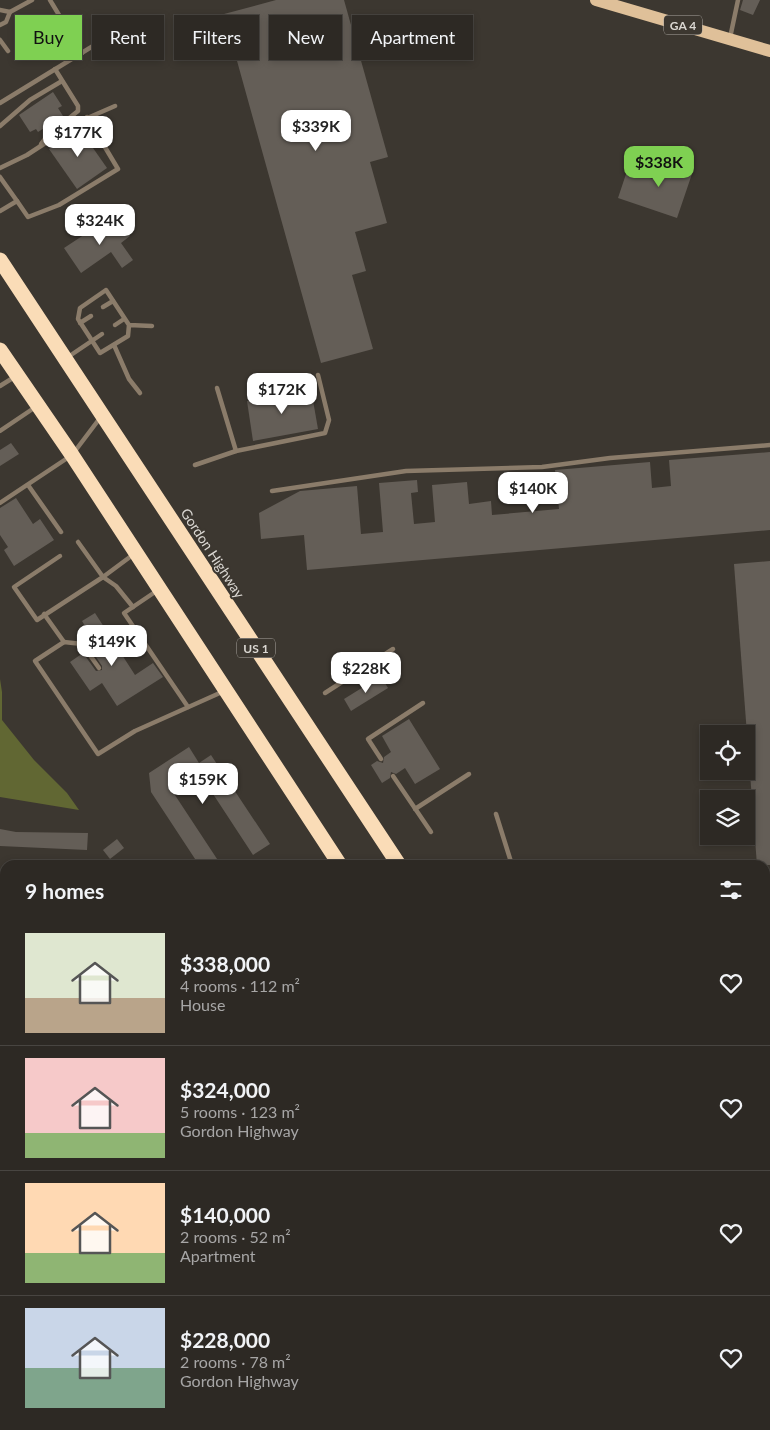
<!DOCTYPE html>
<meta charset="utf-8">
<style>
body{margin:0;font-family:Lato,sans-serif;background:#35312c;color:#f1f3f6;height:100vh;display:flex;flex-direction:column;font-size:19px;white-space:nowrap}
*{box-sizing:border-box;margin:0}
p{font-size:16px;color:#a7a6a6}
.icon{flex:none;width:28px;height:28px;fill:none;stroke:currentColor;stroke-width:2;stroke-linecap:round;stroke-linejoin:round}
.map{position:relative;flex:1;overflow:hidden}
.side{position:absolute;left:0px;top:860px;width:770px;height:570px;display:flex;flex-direction:column;background:#2d2924;border-radius:15px 15px 0 0;box-shadow:0 2px 8px #0003,0 0 0 1px #484541}
.side>*{flex:none}
.guide{position:absolute;left:15px;top:15px;width:500px;height:45px;display:flex;gap:10px}
.controls{position:absolute;left:700px;top:725px;display:grid;gap:10px}
.controls a{display:grid;place-items:center;width:55px;height:55px;border-radius:0px;background:#2d2924;box-shadow:0 2px 8px #0003,0 0 0 1px #484541;font-size:25px}
.price{position:absolute;translate:-50% -42px;padding:0 11px;border-radius:10px;background:#fff;color:#222;font-size:16px;line-height:32px;filter:drop-shadow(0 1px 2px #0008)}
.price::after{content:'';position:absolute;left:50%;top:30px;width:15px;height:11px;margin-left:-8px;background:inherit;clip-path:polygon(0 0,100% 0,50% 100%)}
.price.current{background:#7fd052;color:#111}
ul{padding:0;list-style:none}
li{display:flex;align-items:center;gap:15px;height:125px;padding:0 25px}
li+li{border-top:1px solid #484541}
li span{display:grid;place-items:center;flex:none;width:140px;height:100px;border-radius:0px;color:#555}
li>.icon{margin-inline-start:auto}
span .icon{width:60px;height:60px;fill:#fffc;stroke-width:1}
li b{font-size:21px}
h2{display:flex;justify-content:space-between;align-items:center;height:60px;padding:0 25px;font-size:21px}
.chip{padding:0 18px;border-radius:0px;background:#2d2924;box-shadow:0 2px 8px #0003,0 0 0 1px #484541;font-size:18px;line-height:45px}
.chip.current{background:#7fd052;color:#111}
.map>svg:first-child{display:block}
.forest{fill:#616733}
.building{fill:#645e57}
.lines{fill:none;stroke-linecap:round;stroke-linejoin:round}
.lane{stroke:#8b7c6a;stroke-width:4.5}
.street{stroke:#8b7c6a;stroke-width:9}
.secondary{stroke:#bba385;stroke-width:10}
.primary{stroke:#dfc099;stroke-width:12}
.highway{stroke:#fadcb7;stroke-width:15}
.labels{text-anchor:middle;dominant-baseline:central;stroke-width:4;stroke-linejoin:round;paint-order:stroke}
.shield{fill:#3c3730;stroke:#aba7a1;stroke-width:1}
.shield-label{font-size:12px;font-weight:bold;fill:#dad7d2}
.street-label{font-size:14px;fill:#dad7d2;stroke:#3c3730}
</style>
<div class="map">
<svg width="770" height="1430" viewBox="0 0 770 1430">
<rect width="100%" height="100%" fill="#3c3730"/>
<path class="forest" d="M0,679l2,13v28l32,40 33,33 12,17 -79,-13z"/>
<g class="building">
<path d="M276,0h68l44,157 -18,5 17,61 -32,9 11,39 -14,4 21,74 -52,14 -97,-349z"/>
<path d="M743,0h17l-7,15 -13,-5z"/>
<path d="M53,92l9,14 -4,2 5,8 -25,16 -2,-3 -6,3 -11,-17z"/>
<path d="M79,128l28,40 -30,21 -28,-40z"/>
<path d="M660,157l34,11 -17,50 -59,-20 9,-27 26,8z"/>
<path d="M118,217l12,19 -9,7 12,17 -11,8 -11,-16 -30,21 -17,-25 38,-25 2,3z"/>
<path d="M311,389l7,40 -65,12 -6,-40z"/>
<path d="M11,443l8,11 -19,12v-16z"/>
<path d="M770,452v78l-463,40 -3,-35 -43,4 -2,-26 41,-22 57,-5 4,48 22,-2 -4,-49 38,-3 1,12 -7,1 3,31 21,-2 -3,-37 35,-3 2,22 22,-3 1,14 67,-6 -4,-39 95,-8 2,26 19,-2 -2,-26z"/>
<path d="M16,498l17,26 7,-5 14,21 -40,26 -10,-16 4,-3 -8,-12v-27z"/>
<path d="M770,561v304h-13l-23,-301z"/>
<path d="M95,613l40,62 18,-12 10,14 -46,29 -15,-23 -12,8 -20,-29 13,-9 13,18 6,-1v-4l-12,-18 6,-4 -14,-23z"/>
<path d="M381,676l7,12 -37,23 -7,-12z"/>
<path d="M409,719l31,50 -25,15 -10,-16 -9,6 -5,-2 -1,6 -8,5 -11,-18 6,-4 6,2 1,-6 7,-5 -9,-16z"/>
<path d="M189,747l10,16 12,-8 59,89 -17,11 -57,-87 -27,18 52,79h-22l-48,-73 -2,-19z"/>
<path d="M0,829l16,3 72,1 -1,17 -87,-4z"/>
<path d="M117,839l7,9 -14,11 -7,-9z"/>
</g>
<g class="lines">
<g class="lane">
<path d="M50,0l32,53"/>
<path d="M0,10l10,2"/>
<path d="M0,25l6,-3 4,-10 22,-12"/>
<path d="M730,38l8,-38"/>
<path d="M0,40l8,11"/>
<path d="M0,103l93,-57"/>
<path d="M0,126l30,-26 32,-19"/>
<path d="M41,144l6,-8 31,-25v-5l-23,-37"/>
<path d="M0,168l27,-13 49,-32 39,-17"/>
<path d="M0,177l17,24"/>
<path d="M0,211l17,-10 11,16 31,-12 59,-36 -31,-52"/>
<path d="M103,307l10,-6"/>
<path d="M80,323l11,-7"/>
<path d="M115,325l9,-6"/>
<path d="M129,325l-23,-35 -26,18 -2,11 22,34 28,-17 1,-11 23,1"/>
<path d="M114,345l15,34 11,14"/>
<path d="M68,357l34,-23"/>
<path d="M0,386l16,-10"/>
<path d="M217,388l19,63"/>
<path d="M0,431l37,-25"/>
<path d="M195,465l41,-14 89,-18 4,-13 -11,-45"/>
<path d="M28,485l33,47"/>
<path d="M272,491l134,-20 136,-4 68,-9 160,-13"/>
<path d="M0,503l72,-48 28,-37"/>
<path d="M78,542l25,35 31,-23"/>
<path d="M60,556l-46,31 23,33 66,-43 13,9 17,21"/>
<path d="M158,590l-34,23 64,94"/>
<path d="M44,614l20,28"/>
<path d="M99,668l-17,-24 -18,-2 -29,19 63,93 37,-23 87,-39"/>
<path d="M325,693l68,-44"/>
<path d="M381,759l-13,-20 55,-36"/>
<path d="M393,776l38,56"/>
<path d="M415,809l54,-35"/>
<path d="M496,814l16,51"/>
<path d="M765,1329l5,-2"/>
<path d="M765,1364l5,-2"/>
</g>
<g class="street">
<path d="M0,876l5,1"/>
<path d="M0,1111l5,11"/>
<path d="M0,1401l5,-3"/>
<path d="M589,1425l2,5"/>
<path d="M131,1430l1,-5"/>
</g>
<g class="secondary">
<path d="M765,1102l5,-2"/>
<path d="M305,1430l1,-5"/>
</g>
<path class="primary" d="M596,0l174,51"/>
<g class="highway">
<path d="M0,260l399,605"/>
<path d="M0,350l72,105 268,410"/>
<path d="M639,1425l2,5"/>
<path d="M692,1425l2,5"/>
</g>
</g>
<g class="labels">
<g class="shield">
<rect x="664" y="15.5" width="38" height="19" rx="4"/>
<rect x="237" y="638.5" width="38" height="19" rx="4"/>
</g>
<g class="shield-label">
<text x="683" y="25">GA 4</text>
<text x="256" y="648">US 1</text>
</g>
<g class="street-label">
<text transform="translate(213 553) rotate(57)">Gordon Highway</text>
</g>
</g>
</svg>
<div class="controls">
<a><svg class="icon" aria-label="locate" viewBox="0 0 24 24"><circle cx="12" cy="12" r="6"/><path d="M12 2v4M12 18v4M2 12h4M18 12h4"/></svg></a>
<a><svg class="icon" aria-label="layers" viewBox="0 0 24 24"><path d="M12 4l9 5-9 5-9-5zM3 14l9 5 9-5"/></svg></a>
</div>
<b class="price" style="left:316px;top:152px">$339K</b>
<b class="price" style="left:78px;top:158px">$177K</b>
<b class="price current" style="left:659px;top:188px">$338K</b>
<b class="price" style="left:100px;top:246px">$324K</b>
<b class="price" style="left:282px;top:415px">$172K</b>
<b class="price" style="left:533px;top:514px">$140K</b>
<b class="price" style="left:112px;top:667px">$149K</b>
<b class="price" style="left:366px;top:694px">$228K</b>
<b class="price" style="left:203px;top:805px">$159K</b>
<div class="guide">
<a class="chip current">Buy</a>
<a class="chip">Rent</a>
<a class="chip">Filters</a>
<a class="chip">New</a>
<a class="chip">Apartment</a>
</div>
<section class="side">
<h2>9 homes<svg class="icon" aria-label="filters" viewBox="0 0 24 24"><path d="M4 7h16M4 17h16"/><circle cx="9" cy="7" r="2"/><circle cx="15" cy="17" r="2"/></svg></h2>
<ul>
<li><span style="background:linear-gradient(#dfe7d0 65%,#b9a48a 0)"><svg class="icon" aria-label="home" viewBox="0 0 24 24"><path d="M3 11l9-7 9 7M6 9v11h12V9"/></svg></span><div><b>$338,000</b><p>4 rooms · 112 m²</p><p>House</p></div><svg class="icon" aria-label="heart" viewBox="0 0 24 24"><path d="M12 20l-8-8c-3-5 5-10 8-4 3-6 11-1 8 4z"/></svg></li>
<li><span style="background:linear-gradient(#f6c9c9 75%,#8fb573 0)"><svg class="icon" aria-label="home" viewBox="0 0 24 24"><path d="M3 11l9-7 9 7M6 9v11h12V9"/></svg></span><div><b>$324,000</b><p>5 rooms · 123 m²</p><p>Gordon Highway</p></div><svg class="icon" aria-label="heart" viewBox="0 0 24 24"><path d="M12 20l-8-8c-3-5 5-10 8-4 3-6 11-1 8 4z"/></svg></li>
<li><span style="background:linear-gradient(#ffd9b3 70%,#8fb573 0)"><svg class="icon" aria-label="home" viewBox="0 0 24 24"><path d="M3 11l9-7 9 7M6 9v11h12V9"/></svg></span><div><b>$140,000</b><p>2 rooms · 52 m²</p><p>Apartment</p></div><svg class="icon" aria-label="heart" viewBox="0 0 24 24"><path d="M12 20l-8-8c-3-5 5-10 8-4 3-6 11-1 8 4z"/></svg></li>
<li><span style="background:linear-gradient(#c9d6e8 60%,#7fa58c 0)"><svg class="icon" aria-label="home" viewBox="0 0 24 24"><path d="M3 11l9-7 9 7M6 9v11h12V9"/></svg></span><div><b>$228,000</b><p>2 rooms · 78 m²</p><p>Gordon Highway</p></div><svg class="icon" aria-label="heart" viewBox="0 0 24 24"><path d="M12 20l-8-8c-3-5 5-10 8-4 3-6 11-1 8 4z"/></svg></li>
</ul>
</section>
</div>
